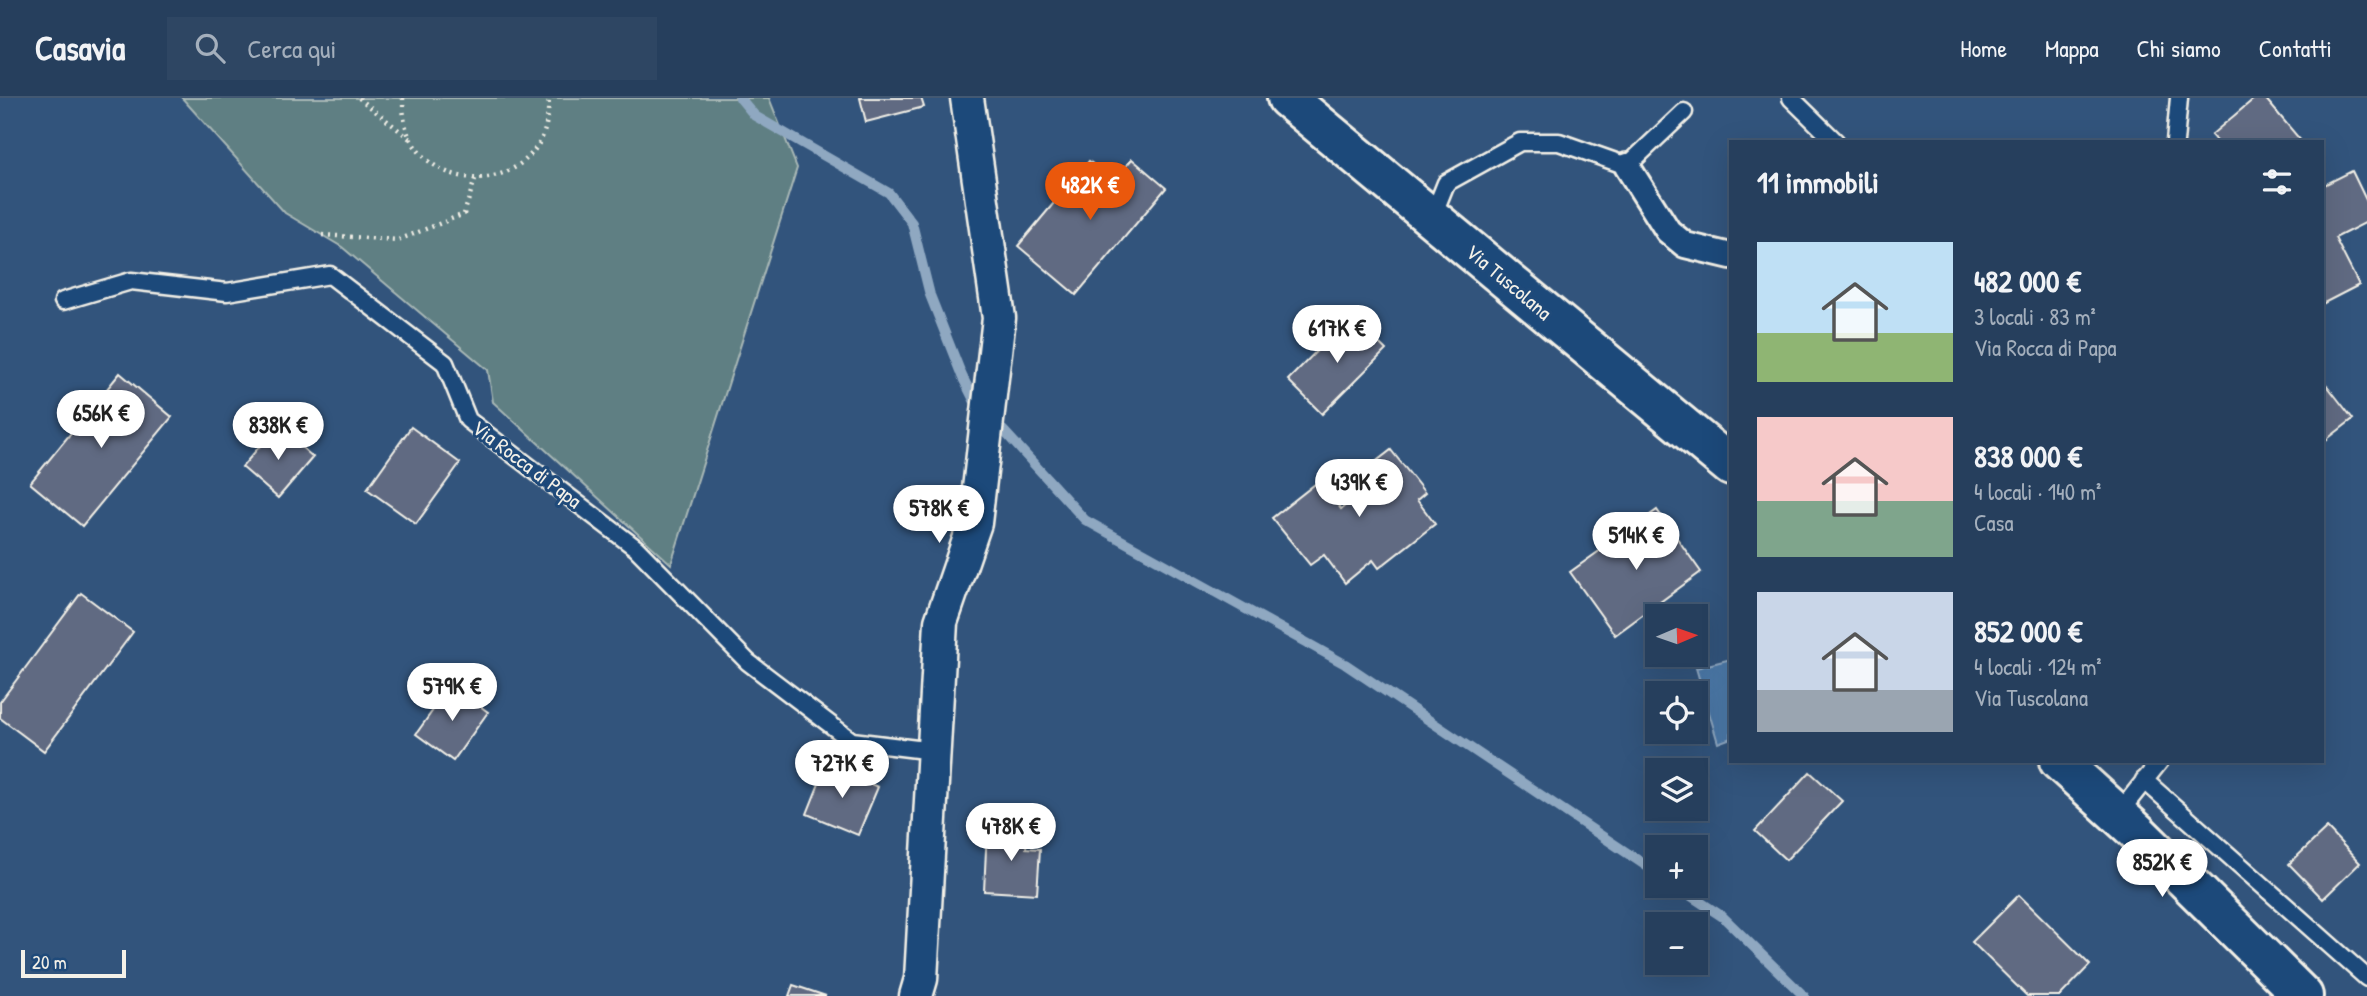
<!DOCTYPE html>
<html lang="it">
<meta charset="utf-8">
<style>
body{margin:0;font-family:"Patrick Hand",sans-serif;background:#2e4663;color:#f1f3f6;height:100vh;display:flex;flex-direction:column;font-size:26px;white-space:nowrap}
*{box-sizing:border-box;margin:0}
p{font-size:23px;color:#a4afbc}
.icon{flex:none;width:38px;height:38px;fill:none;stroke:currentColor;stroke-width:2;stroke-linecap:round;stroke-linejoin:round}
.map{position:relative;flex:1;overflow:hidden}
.sheet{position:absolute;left:1729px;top:42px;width:595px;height:623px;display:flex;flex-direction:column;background:#263f5d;border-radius:0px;box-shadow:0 7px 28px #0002,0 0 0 2px #425872}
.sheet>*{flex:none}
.needle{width:46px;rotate:88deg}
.tools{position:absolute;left:1645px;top:506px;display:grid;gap:14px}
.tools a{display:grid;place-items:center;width:63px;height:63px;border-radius:0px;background:#263f5d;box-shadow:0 7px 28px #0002,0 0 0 2px #425872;font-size:35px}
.scale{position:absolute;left:21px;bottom:18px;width:105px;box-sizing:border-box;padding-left:7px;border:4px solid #f4f1e8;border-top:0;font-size:19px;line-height:24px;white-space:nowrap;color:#f4f1e8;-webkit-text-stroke:5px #1f4a7a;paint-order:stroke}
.price{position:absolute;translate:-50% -60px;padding:0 16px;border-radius:24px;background:#fff;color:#222;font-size:23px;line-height:46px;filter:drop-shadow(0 2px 4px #0008)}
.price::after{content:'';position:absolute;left:50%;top:42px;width:21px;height:16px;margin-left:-10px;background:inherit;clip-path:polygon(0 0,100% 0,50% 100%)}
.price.selected{background:#ea580c;color:#fff}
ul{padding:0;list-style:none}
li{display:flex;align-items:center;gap:21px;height:175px;padding:0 28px}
li span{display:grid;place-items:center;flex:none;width:196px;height:140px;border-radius:0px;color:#555}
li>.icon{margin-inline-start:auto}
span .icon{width:84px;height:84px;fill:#fffc;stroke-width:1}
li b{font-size:30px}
h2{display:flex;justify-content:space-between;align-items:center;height:84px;padding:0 28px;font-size:30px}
header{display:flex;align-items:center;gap:42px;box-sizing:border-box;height:98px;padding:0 35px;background:#263f5d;border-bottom:2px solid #425872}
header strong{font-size:33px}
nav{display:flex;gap:38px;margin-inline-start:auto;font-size:24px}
.search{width:490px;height:63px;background:#2e4663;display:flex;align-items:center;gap:18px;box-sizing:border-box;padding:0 24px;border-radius:0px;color:#a4afbc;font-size:26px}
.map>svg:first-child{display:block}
.green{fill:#5e7f83;stroke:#a9b8b6;stroke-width:2}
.water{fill:#4c78a7;stroke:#8fa8c1;stroke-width:2}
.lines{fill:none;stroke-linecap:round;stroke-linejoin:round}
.stream{stroke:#8fa8c1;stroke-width:10}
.building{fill:#606a82;stroke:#f4f1e8;stroke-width:2}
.service-casing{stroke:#f4f1e8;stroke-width:21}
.pedestrian-casing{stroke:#f4f1e8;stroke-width:30}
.minor-casing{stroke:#f4f1e8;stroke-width:37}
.secondary-casing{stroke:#f4f1e8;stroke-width:44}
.path{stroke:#f4f1e8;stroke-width:4.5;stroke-dasharray:2 5;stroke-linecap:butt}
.service{stroke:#1f4a7a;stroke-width:16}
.pedestrian{stroke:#1f4a7a;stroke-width:24}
.minor{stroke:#1f4a7a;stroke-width:32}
.secondary{stroke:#1f4a7a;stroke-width:38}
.labels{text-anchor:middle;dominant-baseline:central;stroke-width:6;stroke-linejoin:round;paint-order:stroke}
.street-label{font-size:21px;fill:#f4f1e8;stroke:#1f4a7a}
</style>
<header>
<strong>Casavia</strong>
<div class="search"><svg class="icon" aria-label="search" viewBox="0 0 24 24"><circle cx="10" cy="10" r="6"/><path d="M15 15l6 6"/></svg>Cerca qui</div>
<nav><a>Home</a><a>Mappa</a><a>Chi siamo</a><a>Contatti</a></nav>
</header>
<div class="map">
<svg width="2367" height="898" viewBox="0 0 2367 898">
<rect width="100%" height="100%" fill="#32547c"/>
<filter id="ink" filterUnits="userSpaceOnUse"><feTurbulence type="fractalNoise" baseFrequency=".0143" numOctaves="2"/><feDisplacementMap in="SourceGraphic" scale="14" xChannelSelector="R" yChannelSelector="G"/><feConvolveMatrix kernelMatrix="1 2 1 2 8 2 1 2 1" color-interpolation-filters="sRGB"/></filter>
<g filter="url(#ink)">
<path class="green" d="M182,0h587l28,70 -126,396 -178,-162 -5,-32 -146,-123 -57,-34z"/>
<path class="water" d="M1731,561v79l-13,5 -22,-75z"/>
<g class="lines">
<g class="stream">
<path d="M740,0l15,18 134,77 23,30 18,72 32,81 14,28"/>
<path d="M1003,332l82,90 260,144 312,209"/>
<path d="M1676,788l47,31 81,79"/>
</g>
</g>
<g class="building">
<path d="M860,0h61l3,9 -58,15z"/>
<path d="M2255,0h10l37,44h-85l-6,-7z"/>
<path d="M1132,61l34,29 -90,107 -58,-49 71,-85 24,20z"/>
<path d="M2352,73l15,31v20l-32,16 24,47 -37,19v-118z"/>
<path d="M1351,218l35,34 -64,64 -34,-34z"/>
<path d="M120,275l52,44 -90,109 -52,-43z"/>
<path d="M2322,281l31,40 -31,24z"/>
<path d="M277,328l36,31 -35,41 -36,-31z"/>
<path d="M411,329l49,36 -44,61 -49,-35z"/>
<path d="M1391,352l34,43 -8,7 18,24 -56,44 -6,-8 -28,23 -21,-28 -14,10 -38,-47 47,-37 22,28 15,-12 -9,-13z"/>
<path d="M1657,412l44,62 -86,63 -45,-63z"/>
<path d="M81,495l52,39 -89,119 -44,-33v-16z"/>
<path d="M451,587l37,27 -35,49 -37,-27z"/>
<path d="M826,668l52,21 -20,48 -51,-21z"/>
<path d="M1810,674l32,29 -56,59 -31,-29z"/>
<path d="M2327,730l33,35 -37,36 -34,-35z"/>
<path d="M987,731l41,3 -2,16 14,1 -3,45 -53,-3z"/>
<path d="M2019,797l71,70 -30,31h-33l-55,-54z"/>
<path d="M793,887l33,11h-37z"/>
</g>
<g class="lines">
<g class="service-casing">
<g id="service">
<path d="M1791,0l45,44"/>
<path d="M2175,44l4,-44"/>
<path d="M1432,120l14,-35 74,-41h39l68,24 57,-54"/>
<path d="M63,203l68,-20 96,11 103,-17 115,88 23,57 168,128 112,114 104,79 81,10"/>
<path d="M2144,682l223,198"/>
<path d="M2118,716l42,-53"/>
</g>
</g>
<g class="pedestrian-casing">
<path id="pedestrian" d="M1627,68l41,65 17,14 46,11"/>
</g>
<g class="minor-casing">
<path id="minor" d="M916,898l5,-17 20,-357 34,-99 24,-205 -32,-220"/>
</g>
<g class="secondary-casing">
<g id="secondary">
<path d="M1287,0l444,368"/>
<path d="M2059,663l77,70 167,165"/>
</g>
</g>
<g class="path">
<path d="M359,0l51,41"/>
<path d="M403,0c0,15 1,29 8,42 27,48 97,51 127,5 9,-14 10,-31 11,-47"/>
<path d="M322,137l76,5 66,-26 11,-35"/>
</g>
<use href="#service" class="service"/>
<use href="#pedestrian" class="pedestrian"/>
<use href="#minor" class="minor"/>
<use href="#secondary" class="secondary"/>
</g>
</g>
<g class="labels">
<g class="street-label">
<text transform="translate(1509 184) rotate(40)">Via Tuscolana</text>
<text transform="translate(527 366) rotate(37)">Via Rocca di Papa</text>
</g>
</g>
</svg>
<div class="tools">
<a><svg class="needle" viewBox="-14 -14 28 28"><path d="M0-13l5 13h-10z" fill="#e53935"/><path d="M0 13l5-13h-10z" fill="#a4afbc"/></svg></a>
<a><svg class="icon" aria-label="locate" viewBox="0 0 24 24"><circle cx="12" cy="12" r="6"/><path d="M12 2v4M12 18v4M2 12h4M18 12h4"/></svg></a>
<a><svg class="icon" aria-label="layers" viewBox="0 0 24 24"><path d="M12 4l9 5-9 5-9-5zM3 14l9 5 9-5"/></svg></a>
<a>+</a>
<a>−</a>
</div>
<div class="scale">20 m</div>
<b class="price selected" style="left:1090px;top:124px">482K €</b>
<b class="price" style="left:1337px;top:267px">617K €</b>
<b class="price" style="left:101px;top:352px">656K €</b>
<b class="price" style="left:278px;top:364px">838K €</b>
<b class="price" style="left:1359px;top:421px">439K €</b>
<b class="price" style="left:939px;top:447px">578K €</b>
<b class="price" style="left:1636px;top:474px">514K €</b>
<b class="price" style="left:452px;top:625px">579K €</b>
<b class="price" style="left:842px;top:702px">727K €</b>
<b class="price" style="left:1011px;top:765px">478K €</b>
<b class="price" style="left:2162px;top:801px">852K €</b>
<section class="sheet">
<h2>11 immobili<svg class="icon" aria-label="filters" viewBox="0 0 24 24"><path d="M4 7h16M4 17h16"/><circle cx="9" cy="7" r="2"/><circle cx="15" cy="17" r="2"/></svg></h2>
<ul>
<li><span style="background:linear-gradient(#bfe0f5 65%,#8fb573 0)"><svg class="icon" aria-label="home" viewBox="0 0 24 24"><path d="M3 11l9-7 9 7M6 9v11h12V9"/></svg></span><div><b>482 000 €</b><p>3 locali · 83 m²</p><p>Via Rocca di Papa</p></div></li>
<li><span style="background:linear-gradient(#f6c9c9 60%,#7fa58c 0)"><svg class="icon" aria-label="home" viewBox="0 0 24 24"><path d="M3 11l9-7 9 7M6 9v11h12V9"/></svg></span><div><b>838 000 €</b><p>4 locali · 140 m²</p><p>Casa</p></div></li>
<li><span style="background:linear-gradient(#c9d6e8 70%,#9aa5b1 0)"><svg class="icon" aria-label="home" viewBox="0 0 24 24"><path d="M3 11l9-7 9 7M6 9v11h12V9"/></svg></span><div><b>852 000 €</b><p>4 locali · 124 m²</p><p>Via Tuscolana</p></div></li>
</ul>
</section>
</div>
